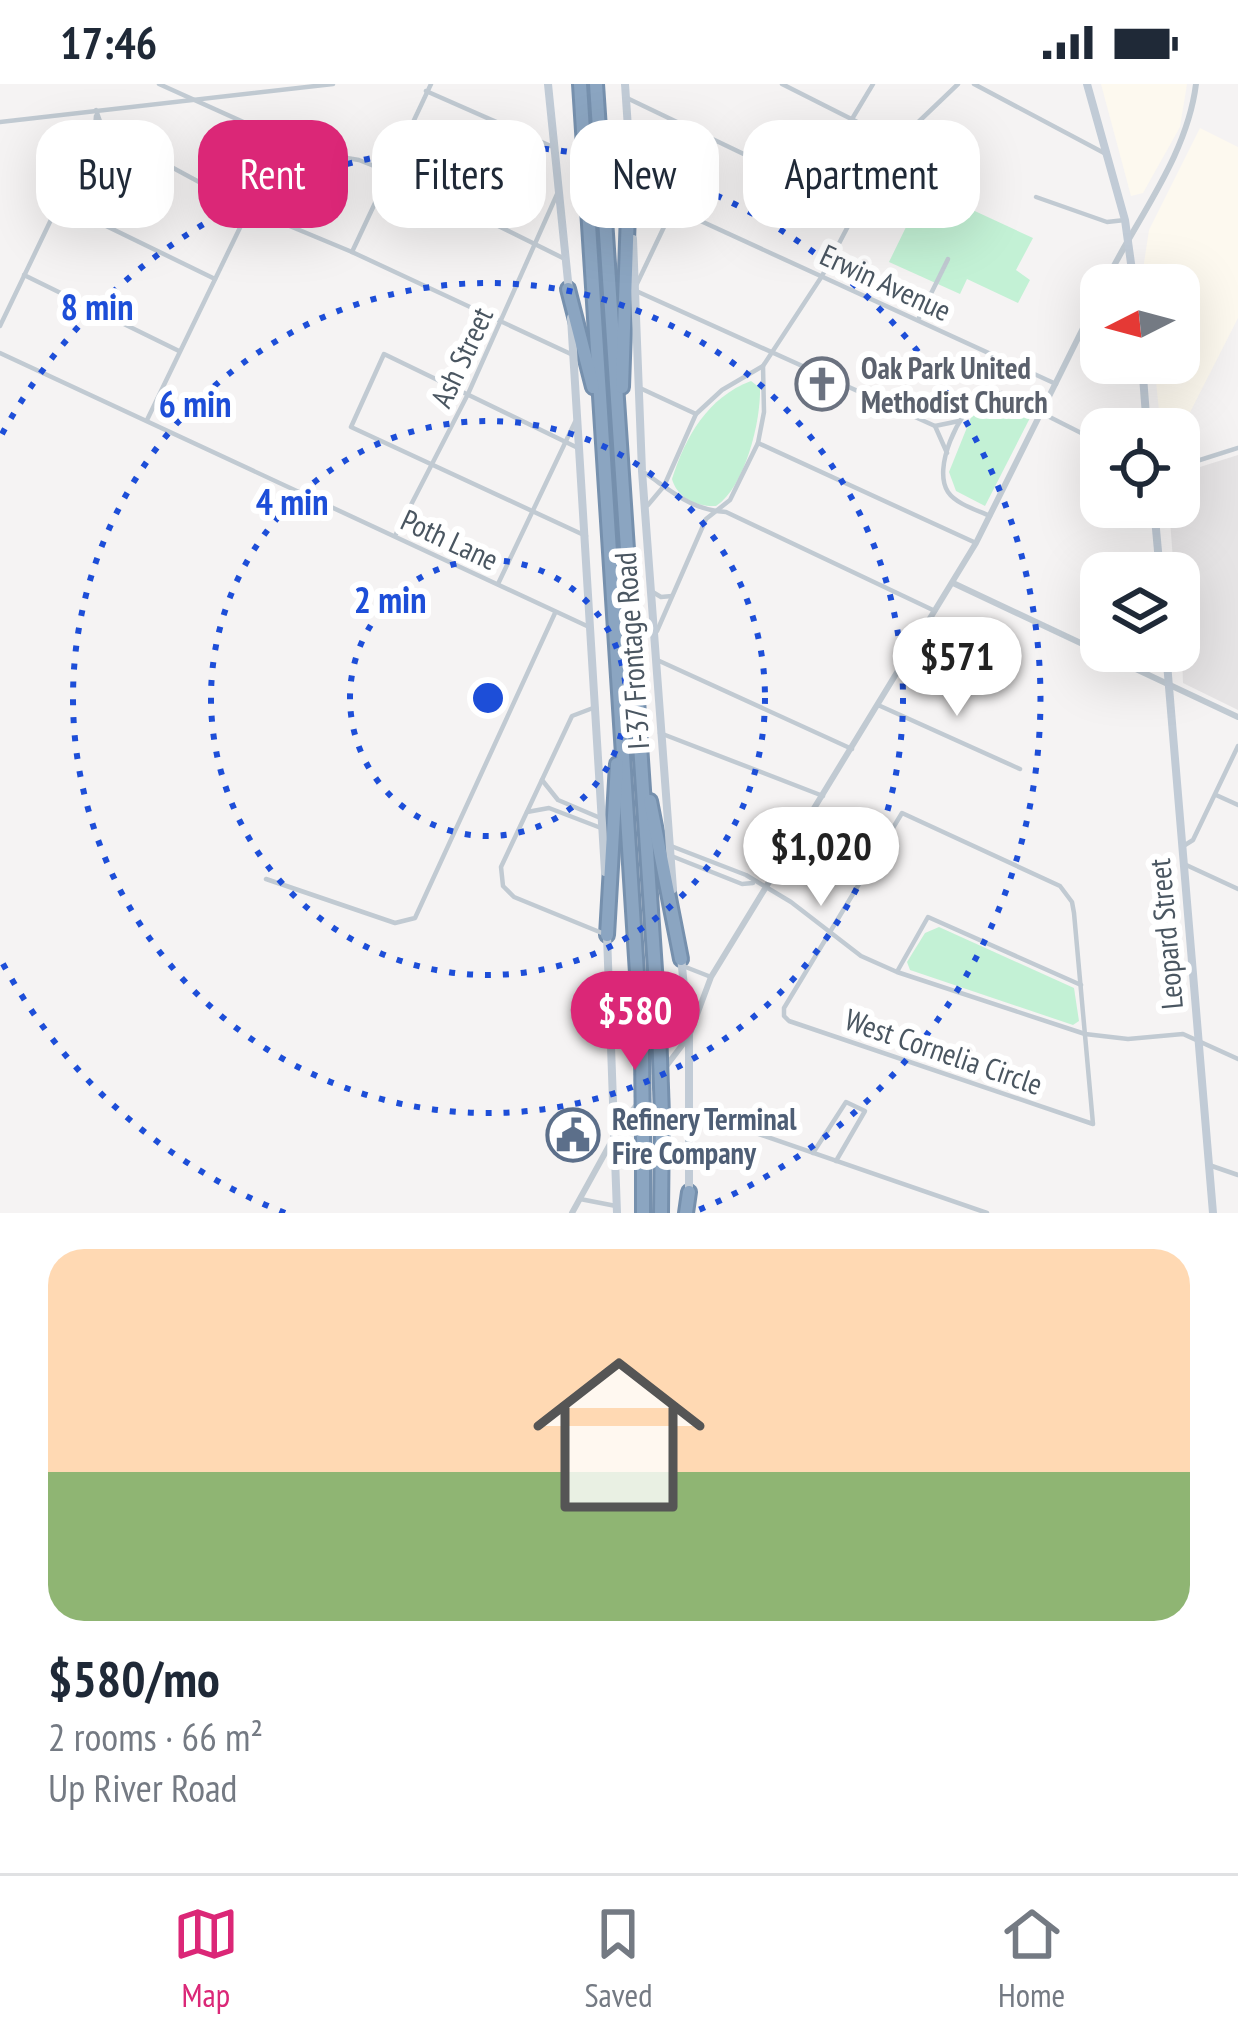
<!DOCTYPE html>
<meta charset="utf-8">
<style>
body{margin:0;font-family:"PT Sans Narrow",sans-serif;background:#f6f6f7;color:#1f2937;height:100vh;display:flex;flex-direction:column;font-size:45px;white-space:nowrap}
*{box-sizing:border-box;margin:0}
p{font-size:39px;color:#747a83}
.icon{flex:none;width:66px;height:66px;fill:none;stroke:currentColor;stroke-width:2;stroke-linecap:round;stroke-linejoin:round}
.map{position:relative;height:1129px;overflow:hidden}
.details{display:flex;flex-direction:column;background:#fff;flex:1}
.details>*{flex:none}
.banner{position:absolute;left:36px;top:36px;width:1167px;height:108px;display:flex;gap:24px}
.needle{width:78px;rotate:264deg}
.fabs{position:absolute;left:1080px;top:180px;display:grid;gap:24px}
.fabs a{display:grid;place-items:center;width:120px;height:120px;border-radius:24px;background:#fff;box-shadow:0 12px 48px #0002;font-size:60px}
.price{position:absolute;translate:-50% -102px;padding:0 27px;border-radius:42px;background:#fff;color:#222;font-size:39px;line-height:78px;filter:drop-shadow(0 3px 6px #0008)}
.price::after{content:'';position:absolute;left:50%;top:72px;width:36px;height:27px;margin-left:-18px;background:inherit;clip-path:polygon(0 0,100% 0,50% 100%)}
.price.selected{background:#db2777;color:#fff}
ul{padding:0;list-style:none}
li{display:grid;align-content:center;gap:24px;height:636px;padding:0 48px}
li+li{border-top:3px solid #e0e1e3}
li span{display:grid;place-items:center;height:372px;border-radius:36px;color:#555}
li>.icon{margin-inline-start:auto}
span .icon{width:216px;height:216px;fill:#fffc;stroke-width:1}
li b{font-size:51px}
.tag{padding:0 42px;border-radius:36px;background:#fff;box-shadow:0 12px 48px #0002;font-size:42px;line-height:108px}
.tag.selected{background:#db2777;color:#fff}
.status{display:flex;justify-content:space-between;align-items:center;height:84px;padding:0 60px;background:#fff;direction:ltr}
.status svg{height:33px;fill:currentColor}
.tabs{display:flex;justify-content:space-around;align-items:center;height:168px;border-top:3px solid #e0e1e3;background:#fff;font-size:33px;color:#747a83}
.tabs a{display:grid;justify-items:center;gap:6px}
.tabs .selected{color:#db2777}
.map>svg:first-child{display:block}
.commercial{fill:#fdf9ef}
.education{fill:#e6e4e5}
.green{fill:#c3f1d5}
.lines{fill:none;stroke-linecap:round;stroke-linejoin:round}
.motorway-casing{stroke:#7690ad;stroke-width:18}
.minor{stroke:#c1cad2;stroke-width:4.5}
.tertiary{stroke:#c1cad2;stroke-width:6}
.secondary{stroke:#c1cbd6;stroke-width:8}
.motorway{stroke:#8ba5c1;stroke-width:12}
.motorway-bridge-casing{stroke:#7690ad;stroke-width:18;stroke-linecap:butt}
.motorway-bridge{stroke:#8ba5c1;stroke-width:12}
.ring{fill:none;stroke:#1d4ed8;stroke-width:6;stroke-dasharray:6 12}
.labels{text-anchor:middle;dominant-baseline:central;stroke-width:12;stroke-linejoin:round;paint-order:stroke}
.street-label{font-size:30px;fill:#4a5661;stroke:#fff}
.worship-label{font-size:30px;font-weight:bold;fill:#5b616d;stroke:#fff;text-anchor:start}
.service-label{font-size:30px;font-weight:bold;fill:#4e5e75;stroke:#fff;text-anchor:start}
.centre{fill:#1d4ed8;stroke:#fff;stroke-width:6}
.ring-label{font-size:36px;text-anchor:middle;font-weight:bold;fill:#1d4ed8;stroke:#fff;stroke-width:12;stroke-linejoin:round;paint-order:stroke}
</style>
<div class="status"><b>17:46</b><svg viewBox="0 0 49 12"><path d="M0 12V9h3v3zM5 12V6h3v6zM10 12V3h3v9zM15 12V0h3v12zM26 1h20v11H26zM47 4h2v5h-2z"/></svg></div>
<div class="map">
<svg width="1238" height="1129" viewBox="0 0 1238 1129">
<rect width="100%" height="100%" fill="#f5f3f3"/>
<g class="commercial">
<path d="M1101,0h86l-7,43 -37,66 -12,3z"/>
<path d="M1200,44l38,19v171l-59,116v-5h-18l-7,-66h25v-78h-33l-2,-22 5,-33z"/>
</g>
<path class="education" d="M1238,371v255l-55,-27 -4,-110h-5l-5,-66h10v-31l5,-4z"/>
<g class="green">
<path d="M925,104l108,50 -17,32 14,10 -12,23 -51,-24 -7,15 -71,-32z"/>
<path d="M751,297l9,7c1,33 -15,99 -44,118 -19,1 -39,-8 -44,-27 13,-42 36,-82 79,-98z"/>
<path d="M991,317h12l29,13 -47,92 -29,-15 -7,-19 23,-57z"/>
<path d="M939,843l135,61 5,33 -6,4 -163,-55 -3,-8 18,-29z"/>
</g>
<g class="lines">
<g class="motorway-casing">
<g id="motorway">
<path d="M580,0l62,967"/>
<path d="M596,0l63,946"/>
<path d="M568,205l25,98"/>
<path d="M622,303l8,-232"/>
<path d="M650,717l31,158"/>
<path d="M607,851l10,-171"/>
<path d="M643,1129v-74"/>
<path d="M661,1129l1,-97"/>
<path d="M686,1129l3,-21"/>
</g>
</g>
<g class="minor">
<path d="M159,0l151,68 49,8 30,12 176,87"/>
<path d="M782,0l111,56"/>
<path d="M974,0l132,70"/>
<path d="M426,7l127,56"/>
<path d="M629,15l227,109"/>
<path d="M96,26l7,20 146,79 103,43 221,103"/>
<path d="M852,35l21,-35"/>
<path d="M0,38l333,-38"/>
<path d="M631,105l425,195"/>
<path d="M1036,113l71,25 18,-2"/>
<path d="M59,119l156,76"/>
<path d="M673,124l-39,82 301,136 12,27"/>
<path d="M352,168l79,-168"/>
<path d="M24,191l155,76"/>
<path d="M919,234l29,-59"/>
<path d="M0,242l95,-198 1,-12"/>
<path d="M0,269l587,273"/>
<path d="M642,305l54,25"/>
<path d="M147,336l102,-211"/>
<path d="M935,342l24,-5"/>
<path d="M758,359l218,100"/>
<path d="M576,363l-192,-93 -33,73 235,109"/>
<path d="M1181,382l57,-18"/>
<path d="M645,389c28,19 46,37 81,39l209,99"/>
<path d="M648,421l16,-19 32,-72 26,-24 41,-24 59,-90 71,-136 18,-11 47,-45"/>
<path d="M990,432c-13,-6 -34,-12 -42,-24 -16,-24 11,-80 32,-95l22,-4 99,50"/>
<path d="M396,450l72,-140 90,-202"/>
<path d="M498,500l77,-162"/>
<path d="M651,507l10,6 11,-1"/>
<path d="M657,547l49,-112 24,-19 28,-57 6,-31 -1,-46"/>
<path d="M655,575l197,90"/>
<path d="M878,621l142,64"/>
<path d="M593,624l-21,8 -71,151 2,19 11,11 88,36"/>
<path d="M660,649l163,63"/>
<path d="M542,696l16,20 40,17"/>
<path d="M1216,711l22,10"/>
<path d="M527,728l22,-4 52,20"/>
<path d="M902,729l158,73 12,16 2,11 19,211 -304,-103 -5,-5v-8z"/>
<path d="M1185,761l8,-5 45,-94"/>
<path d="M671,762l75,29 45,27 70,54 36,16 188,62 43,5 55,-5 55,25"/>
<path d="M674,773l68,27 11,-1"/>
<path d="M1184,780l54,25"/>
<path d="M266,795l129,44 20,-5 140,-305"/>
<path d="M683,882l28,11"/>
<path d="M898,886l30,-53 153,68"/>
<path d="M692,1027l295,102"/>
<path d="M813,1069l33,-51 19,9 -29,50"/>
<path d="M1209,1081l29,10"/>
<path d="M580,1115l36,7"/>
</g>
<g class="tertiary">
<path d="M1104,201c32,-66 83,-128 92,-201"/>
<path d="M953,499l285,134"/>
<path d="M664,985l25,-33 22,-59 265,-434 125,-251"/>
<path d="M572,1129l43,-78 23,-32"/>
</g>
<g class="secondary">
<path d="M548,0l21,207"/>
<path d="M625,0l5,74"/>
<path d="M1087,0l38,136 9,65"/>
<path d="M633,155l9,232 31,418"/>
<path d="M571,234l34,554"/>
<path d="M1142,279l5,66"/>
<path d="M1179,381l3,1 -3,4"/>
<path d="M1154,423l6,66"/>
<path d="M1166,567l47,562"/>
<path d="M607,851l10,278"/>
<path d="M681,873l8,79v158"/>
</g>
<use href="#motorway" class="motorway"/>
<g class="motorway-bridge-casing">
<g id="motorway-bridge">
<path d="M659,946l3,86"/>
<path d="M642,967l1,88"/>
</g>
</g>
<use href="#motorway-bridge" class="motorway-bridge"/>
</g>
<g class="ring">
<circle cx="488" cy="614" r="138"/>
<circle cx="488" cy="614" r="277"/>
<circle cx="488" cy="614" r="415"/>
<path d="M285 1129A553 553 0 0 1 2 878M2 350A553 553 0 1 1 691 1129"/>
</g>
<defs>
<g id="church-ring" transform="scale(2.7)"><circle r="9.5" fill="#fff" stroke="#6b7280" stroke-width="1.5"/><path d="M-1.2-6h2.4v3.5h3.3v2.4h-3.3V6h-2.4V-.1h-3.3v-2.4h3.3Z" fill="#6b7280"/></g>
<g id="civic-ring" transform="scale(2.7)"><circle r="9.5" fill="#fff" stroke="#5c6f8a" stroke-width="1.5"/><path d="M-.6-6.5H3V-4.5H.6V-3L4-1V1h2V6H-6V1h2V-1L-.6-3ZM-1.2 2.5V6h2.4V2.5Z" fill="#5c6f8a"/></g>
</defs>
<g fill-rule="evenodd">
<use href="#church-ring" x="822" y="300"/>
<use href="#civic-ring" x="573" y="1051"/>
</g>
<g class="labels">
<g class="street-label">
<text transform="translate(886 198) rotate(25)">Erwin Avenue</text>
<text transform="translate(461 273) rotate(-65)">Ash Street</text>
<text transform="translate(450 455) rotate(25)">Poth Lane</text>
<text transform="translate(631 567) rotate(-94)">I-37 Frontage Road</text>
<text transform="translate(1165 850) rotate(-95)">Leopard Street</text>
<text transform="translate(944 967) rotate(19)">West Cornelia Circle</text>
</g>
<g class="worship-label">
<text x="861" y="283">Oak Park United<tspan x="861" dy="34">Methodist Church</tspan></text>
</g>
<g class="service-label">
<text x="612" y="1034">Refinery Terminal<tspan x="612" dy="34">Fire Company</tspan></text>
</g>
</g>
<circle cx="488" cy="614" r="18" class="centre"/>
<g class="ring-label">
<text x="97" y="236">8 min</text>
<text x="195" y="333">6 min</text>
<text x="292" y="431">4 min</text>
<text x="390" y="529">2 min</text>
</g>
</svg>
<div class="fabs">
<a><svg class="needle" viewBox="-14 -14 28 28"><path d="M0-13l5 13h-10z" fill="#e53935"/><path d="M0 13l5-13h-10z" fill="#747a83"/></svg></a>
<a><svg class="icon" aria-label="locate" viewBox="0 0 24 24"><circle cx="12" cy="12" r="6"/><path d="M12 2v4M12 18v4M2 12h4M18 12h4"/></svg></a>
<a><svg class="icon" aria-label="layers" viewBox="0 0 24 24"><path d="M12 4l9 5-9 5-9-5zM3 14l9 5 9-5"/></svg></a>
</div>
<b class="price" style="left:957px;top:635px">$571</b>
<b class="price" style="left:821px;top:825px">$1,020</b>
<b class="price selected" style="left:635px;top:989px">$580</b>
<div class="banner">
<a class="tag">Buy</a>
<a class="tag selected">Rent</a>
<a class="tag">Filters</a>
<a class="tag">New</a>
<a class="tag">Apartment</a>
</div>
</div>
<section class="details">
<ul>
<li><span style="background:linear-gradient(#ffd9b3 60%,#8fb573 0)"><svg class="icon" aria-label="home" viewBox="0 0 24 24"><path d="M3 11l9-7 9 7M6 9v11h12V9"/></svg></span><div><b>$580/mo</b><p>2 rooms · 66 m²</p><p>Up River Road</p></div></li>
</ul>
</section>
<nav class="tabs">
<a class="selected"><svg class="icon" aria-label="map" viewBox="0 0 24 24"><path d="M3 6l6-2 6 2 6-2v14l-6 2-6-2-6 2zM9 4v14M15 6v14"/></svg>Map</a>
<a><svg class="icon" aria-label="saved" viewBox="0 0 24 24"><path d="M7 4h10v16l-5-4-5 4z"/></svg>Saved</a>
<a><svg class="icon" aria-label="home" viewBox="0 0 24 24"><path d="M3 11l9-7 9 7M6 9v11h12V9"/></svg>Home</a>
</nav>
